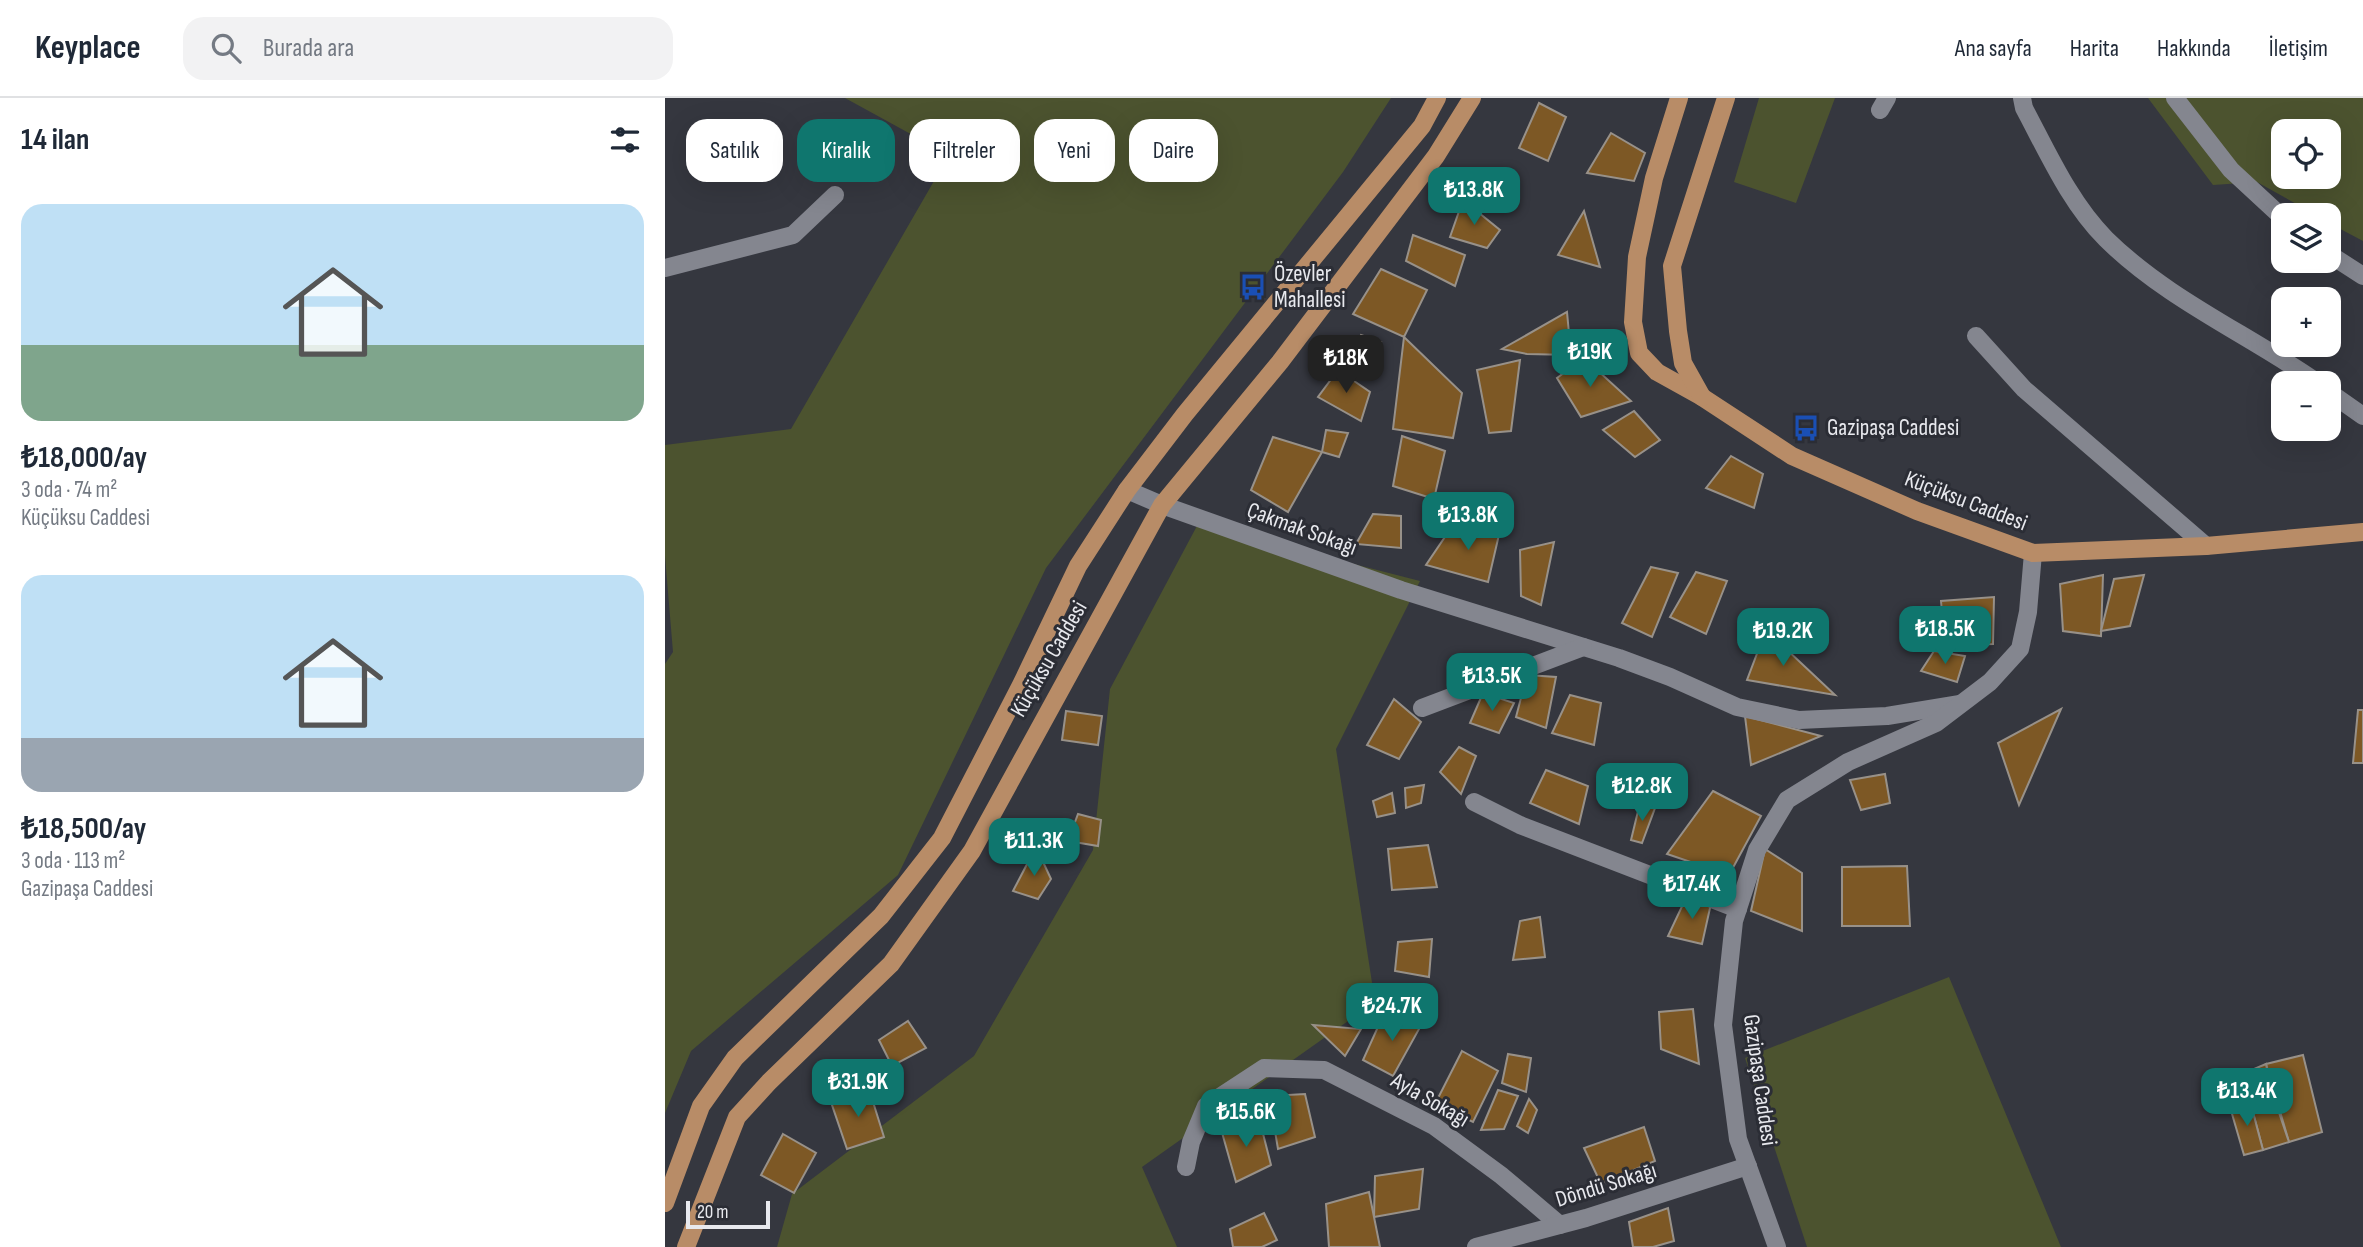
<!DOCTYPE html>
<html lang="tr">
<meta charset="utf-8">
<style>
body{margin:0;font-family:"Sofia Sans Condensed",sans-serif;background:#f2f2f3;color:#1f2937;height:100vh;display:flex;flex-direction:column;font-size:26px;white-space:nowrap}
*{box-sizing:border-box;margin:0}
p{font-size:23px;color:#747a83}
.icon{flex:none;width:38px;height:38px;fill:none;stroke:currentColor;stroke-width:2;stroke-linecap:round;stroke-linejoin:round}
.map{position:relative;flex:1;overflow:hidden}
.sheet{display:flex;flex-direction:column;background:#fff;width:665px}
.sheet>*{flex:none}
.guide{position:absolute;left:21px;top:21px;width:665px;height:63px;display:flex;gap:14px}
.buttons{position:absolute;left:1606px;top:21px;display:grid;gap:14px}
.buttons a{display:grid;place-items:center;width:70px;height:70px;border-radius:14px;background:#fff;box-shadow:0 7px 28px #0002;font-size:35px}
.scale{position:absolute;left:21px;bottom:18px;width:84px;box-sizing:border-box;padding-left:7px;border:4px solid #e8e9ee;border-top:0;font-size:19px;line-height:24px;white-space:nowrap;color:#e8e9ee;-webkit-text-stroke:5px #2b2d35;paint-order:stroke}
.price{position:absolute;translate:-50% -60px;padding:0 16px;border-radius:14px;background:#0f766e;color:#fff;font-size:23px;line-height:46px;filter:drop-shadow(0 2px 4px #0008)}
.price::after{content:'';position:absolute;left:50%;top:42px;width:21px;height:16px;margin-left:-10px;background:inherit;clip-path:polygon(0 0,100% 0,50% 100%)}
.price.on{background:#222;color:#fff}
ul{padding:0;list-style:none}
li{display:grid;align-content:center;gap:14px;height:371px;padding:0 21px}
li span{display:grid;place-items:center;height:217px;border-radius:21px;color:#555}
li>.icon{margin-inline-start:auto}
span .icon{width:126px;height:126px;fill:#fffc;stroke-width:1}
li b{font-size:30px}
h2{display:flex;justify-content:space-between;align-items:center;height:84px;padding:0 21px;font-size:30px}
.tag{padding:0 24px;border-radius:21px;background:#fff;box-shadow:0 7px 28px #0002;font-size:24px;line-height:63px}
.tag.on{background:#0f766e;color:#fff}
header{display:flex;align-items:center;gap:42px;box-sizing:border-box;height:98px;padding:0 35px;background:#fff;border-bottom:2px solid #e0e1e3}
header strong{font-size:33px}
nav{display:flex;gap:38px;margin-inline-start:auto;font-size:24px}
.search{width:490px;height:63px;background:#f2f2f3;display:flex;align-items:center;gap:18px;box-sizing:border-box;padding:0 24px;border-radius:21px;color:#747a83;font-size:26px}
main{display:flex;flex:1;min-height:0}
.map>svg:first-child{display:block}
.green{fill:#4c532f;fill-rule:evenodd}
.building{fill:#7d5825;stroke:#989189;stroke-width:2}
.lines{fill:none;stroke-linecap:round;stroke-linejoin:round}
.minor{stroke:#84868f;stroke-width:18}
.major{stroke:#b88c67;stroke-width:18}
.labels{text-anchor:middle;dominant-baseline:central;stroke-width:6;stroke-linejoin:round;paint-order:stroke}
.poi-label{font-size:23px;fill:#e8e9ee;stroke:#2b2d35;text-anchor:start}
.street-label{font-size:23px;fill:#e8e9ee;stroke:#2b2d35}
</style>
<header>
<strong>Keyplace</strong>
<div class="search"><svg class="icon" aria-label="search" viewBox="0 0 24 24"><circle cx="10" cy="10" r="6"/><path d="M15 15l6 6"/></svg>Burada ara</div>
<nav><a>Ana sayfa</a><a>Harita</a><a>Hakkında</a><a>İletişim</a></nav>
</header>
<main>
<section class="sheet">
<h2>14 ilan<svg class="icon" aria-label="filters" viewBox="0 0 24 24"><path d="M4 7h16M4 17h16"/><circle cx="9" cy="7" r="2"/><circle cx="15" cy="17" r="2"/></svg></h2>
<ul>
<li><span style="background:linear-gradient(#bfe0f5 65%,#7fa58c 0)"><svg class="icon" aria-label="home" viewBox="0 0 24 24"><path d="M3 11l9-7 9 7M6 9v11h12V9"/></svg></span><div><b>₺18,000/ay</b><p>3 oda · 74 m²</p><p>Küçüksu Caddesi</p></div></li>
<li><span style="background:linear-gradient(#bfe0f5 75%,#9aa5b1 0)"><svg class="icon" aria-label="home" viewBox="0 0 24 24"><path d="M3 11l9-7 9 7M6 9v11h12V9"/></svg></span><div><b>₺18,500/ay</b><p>3 oda · 113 m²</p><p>Gazipaşa Caddesi</p></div></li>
</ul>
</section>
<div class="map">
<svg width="1698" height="1149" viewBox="0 0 1698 1149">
<rect width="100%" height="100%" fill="#35373f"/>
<g class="green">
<path d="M180,0h546l-48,74 -297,396 -148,307 -207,176 -26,62v-449l8,-12 -8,-96v-111l126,-16 158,-274z"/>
<path d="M1094,0h76l-39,105 -62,-21z"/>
<path d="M1483,0h215v143l-34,-18v-8h-13l-59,-33 -44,3zM1619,33h45v46h-45z"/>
<path d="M533,426l222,57 -84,168 39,253 -233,165 35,80h-400l15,-53 182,-138 119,-206 17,-161z"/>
<path d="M1284,879l112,270h-254l-62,-189z"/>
</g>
<g class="building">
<path d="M874,5l27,14 -18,44 -29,-13z"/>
<path d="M946,35l34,20 -11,28 -47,-8z"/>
<path d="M798,102l37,30 -13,18 -37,-11z"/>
<path d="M919,113l16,56 -42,-12z"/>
<path d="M748,137l52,20 -10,31 -49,-25z"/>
<path d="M716,171l46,21 -23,47 -51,-23z"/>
<path d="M902,214l4,43 -44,-1 -25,-5z"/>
<path d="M696,237l20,7 -11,33 -25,-9z"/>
<path d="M739,239l58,56 -9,45 -60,-9z"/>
<path d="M919,260l47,43 -50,16 -24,-39z"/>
<path d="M855,262l-9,71 -22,2 -12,-63z"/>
<path d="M673,272l32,22 -9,29 -43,-24z"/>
<path d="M969,313l26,29 -25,17 -32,-27z"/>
<path d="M661,332l22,3 -9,24 -17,-5z"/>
<path d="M737,338l43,15 -11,48 -41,-13z"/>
<path d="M608,339l49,15 -34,60 -37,-22z"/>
<path d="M1066,358l32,18 -9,34 -48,-20z"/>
<path d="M708,416l28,2v32l-45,-4z"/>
<path d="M836,428l-13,56 -62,-17 23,-34z"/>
<path d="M889,444l-13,63 -20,-9 -1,-46z"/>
<path d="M986,469l27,6 -26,64 -30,-14z"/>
<path d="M1031,474l31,9 -21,53 -36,-17z"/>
<path d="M1438,477l-2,61 -38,-5 -3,-47z"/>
<path d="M1479,477l-14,51 -29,5 13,-52z"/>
<path d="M1329,499l-1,47 -48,2 -4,-45z"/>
<path d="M1101,532l69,65 -88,-15z"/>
<path d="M1269,553l31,5 -8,26 -36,-11z"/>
<path d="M862,577l29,2 -10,51 -30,-11z"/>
<path d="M818,595l31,10 -15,30 -29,-10z"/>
<path d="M905,597l31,8 -7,42 -42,-12z"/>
<path d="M729,601l27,23 -22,37 -32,-14z"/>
<path d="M1396,611l-42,96 -21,-62z"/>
<path d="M1693,612h5v53h-10z"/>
<path d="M401,613l36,5 -4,29 -36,-5z"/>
<path d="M1080,618l76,20 -70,29z"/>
<path d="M794,649l17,9 -15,38 -21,-22z"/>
<path d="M881,672l42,16 -9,38 -49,-21z"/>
<path d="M1220,676l5,29 -29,7 -11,-30z"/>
<path d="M759,687l-3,18 -15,5 -1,-20z"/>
<path d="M1048,693l48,25 -32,59 -62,-21z"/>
<path d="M727,695l3,20 -18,4 -4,-16z"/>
<path d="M975,705l15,5 -13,35 -11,-3z"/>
<path d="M413,716l23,6 -3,26 -30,-5z"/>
<path d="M763,747l9,42 -45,3 -4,-41z"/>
<path d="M371,749l15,32 -13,20 -25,-8z"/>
<path d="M1100,751l37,24v58l-51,-20z"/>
<path d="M1242,768l3,60h-68v-59z"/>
<path d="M1047,801l-10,45 -34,-8 17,-36z"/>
<path d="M875,819l5,40 -32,3 7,-39z"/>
<path d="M767,841l-3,38 -34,-6 3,-29z"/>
<path d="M1028,911l6,55 -38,-15 -2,-37z"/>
<path d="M717,920l42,2 -31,56 -30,-16z"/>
<path d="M243,923l18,27 -34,18 -13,-26z"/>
<path d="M648,927l48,4 -16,27z"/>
<path d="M797,953l36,20 -25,51 -38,-18z"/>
<path d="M843,956l23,4 -5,34 -24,-9z"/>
<path d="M1638,957l19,77 -33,10 -23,-78z"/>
<path d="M1601,966l5,25 -30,6 -6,-18z"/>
<path d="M204,991l15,48 -37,12 -16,-47z"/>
<path d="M1606,991l18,53 -26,8 -13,-49z"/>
<path d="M833,992l20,6 -14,33 -23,1z"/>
<path d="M640,996l10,43 -37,12 -9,-53z"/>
<path d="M864,1001l8,11 -9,23 -11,-7z"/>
<path d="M1585,1003l13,49 -19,5 -14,-48z"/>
<path d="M594,1020l12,47 -35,17 -15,-53z"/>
<path d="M979,1029l11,34 -54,23 -17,-36z"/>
<path d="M118,1036l33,19 -22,40 -33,-18z"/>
<path d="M758,1071l-4,40 -45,8 1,-41z"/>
<path d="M704,1094l11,55h-51l-3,-43z"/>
<path d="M1003,1110l6,33 -21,6h-20l-4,-25z"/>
<path d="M599,1115l13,27 -15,7h-29l-3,-18z"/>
</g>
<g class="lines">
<g class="minor">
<path d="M1357,0l2,10c24,45 46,95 82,131 62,61 142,95 212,144"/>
<path d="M1510,0l56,72 53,49"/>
<path d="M1215,12l7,-12"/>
<path d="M1664,156l34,22"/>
<path d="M0,170l128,-33 42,-40"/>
<path d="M1311,238l48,53 182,157"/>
<path d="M1664,294l34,24"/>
<path d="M462,392l35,15 239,85 218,68 51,19 67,30 62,13 88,-4 73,-12"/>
<path d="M757,610l161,-61"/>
<path d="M809,704l46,23 218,84"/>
<path d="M521,1069l5,-25 15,-36 58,-38 60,2 110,56 68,50 58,49"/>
<path d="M811,1149l110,-29 162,-52"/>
<path d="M1112,1149l-39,-108 -15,-114 11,-104 23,-71 30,-50 61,-38 88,-39 54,-41 30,-33 8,-37 5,-59"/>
</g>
<g class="major">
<path d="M1014,0l-25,80 -17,79 -4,65 6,31 18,19 45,25 90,59 125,55 116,42 173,-7 157,-14"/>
<path d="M1037,299l-19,-34 -5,-32 -6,-65 54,-168"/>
<path d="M0,1105l36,-97 34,-48 146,-142 61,-78 79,-153 57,-119 49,-76 58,-76 237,-288 15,-28"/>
<path d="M21,1149l51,-130 32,-35 122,-118 81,-113 190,-346 118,-143 156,-206 36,-58"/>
</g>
</g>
<defs>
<g id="bus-bare" transform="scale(2.1)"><path d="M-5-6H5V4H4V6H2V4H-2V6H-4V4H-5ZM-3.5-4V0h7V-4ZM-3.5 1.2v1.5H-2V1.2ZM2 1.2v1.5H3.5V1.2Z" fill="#1a4fb4" stroke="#2b2d35" stroke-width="2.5" paint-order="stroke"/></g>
</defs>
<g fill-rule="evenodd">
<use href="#bus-bare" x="588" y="189"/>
<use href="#bus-bare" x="1141" y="330"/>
</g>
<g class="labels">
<g class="poi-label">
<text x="609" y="176">Özevler<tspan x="609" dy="26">Mahallesi</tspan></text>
<text x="1162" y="330">Gazipaşa Caddesi</text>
</g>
<g class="street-label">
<text transform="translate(1301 403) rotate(21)">Küçüksu Caddesi</text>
<text transform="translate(637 431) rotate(20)">Çakmak Sokağı</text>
<text transform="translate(384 561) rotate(-60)">Küçüksu Caddesi</text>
<text transform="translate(1095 982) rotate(82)">Gazipaşa Caddesi</text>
<text transform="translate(765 1002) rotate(30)">Ayla Sokağı</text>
<text transform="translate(941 1087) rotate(-17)">Döndü Sokağı</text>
</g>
</g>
</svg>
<div class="buttons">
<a><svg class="icon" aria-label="locate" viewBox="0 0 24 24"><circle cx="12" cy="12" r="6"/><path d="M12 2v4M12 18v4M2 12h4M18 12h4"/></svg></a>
<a><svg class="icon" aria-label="layers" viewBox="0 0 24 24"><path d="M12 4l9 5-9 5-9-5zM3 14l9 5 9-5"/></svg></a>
<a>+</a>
<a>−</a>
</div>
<div class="scale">20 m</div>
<b class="price" style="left:809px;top:129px">₺13.8K</b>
<b class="price" style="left:925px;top:291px">₺19K</b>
<b class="price on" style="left:681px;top:297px">₺18K</b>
<b class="price" style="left:803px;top:454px">₺13.8K</b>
<b class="price" style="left:1280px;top:568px">₺18.5K</b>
<b class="price" style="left:1118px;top:570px">₺19.2K</b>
<b class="price" style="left:827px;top:615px">₺13.5K</b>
<b class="price" style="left:977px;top:725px">₺12.8K</b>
<b class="price" style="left:369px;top:780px">₺11.3K</b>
<b class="price" style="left:1027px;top:823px">₺17.4K</b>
<b class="price" style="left:727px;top:945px">₺24.7K</b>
<b class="price" style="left:193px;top:1021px">₺31.9K</b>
<b class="price" style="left:1582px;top:1030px">₺13.4K</b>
<b class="price" style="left:581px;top:1051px">₺15.6K</b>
<div class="guide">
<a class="tag">Satılık</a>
<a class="tag on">Kiralık</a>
<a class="tag">Filtreler</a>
<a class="tag">Yeni</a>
<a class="tag">Daire</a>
</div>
</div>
</main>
